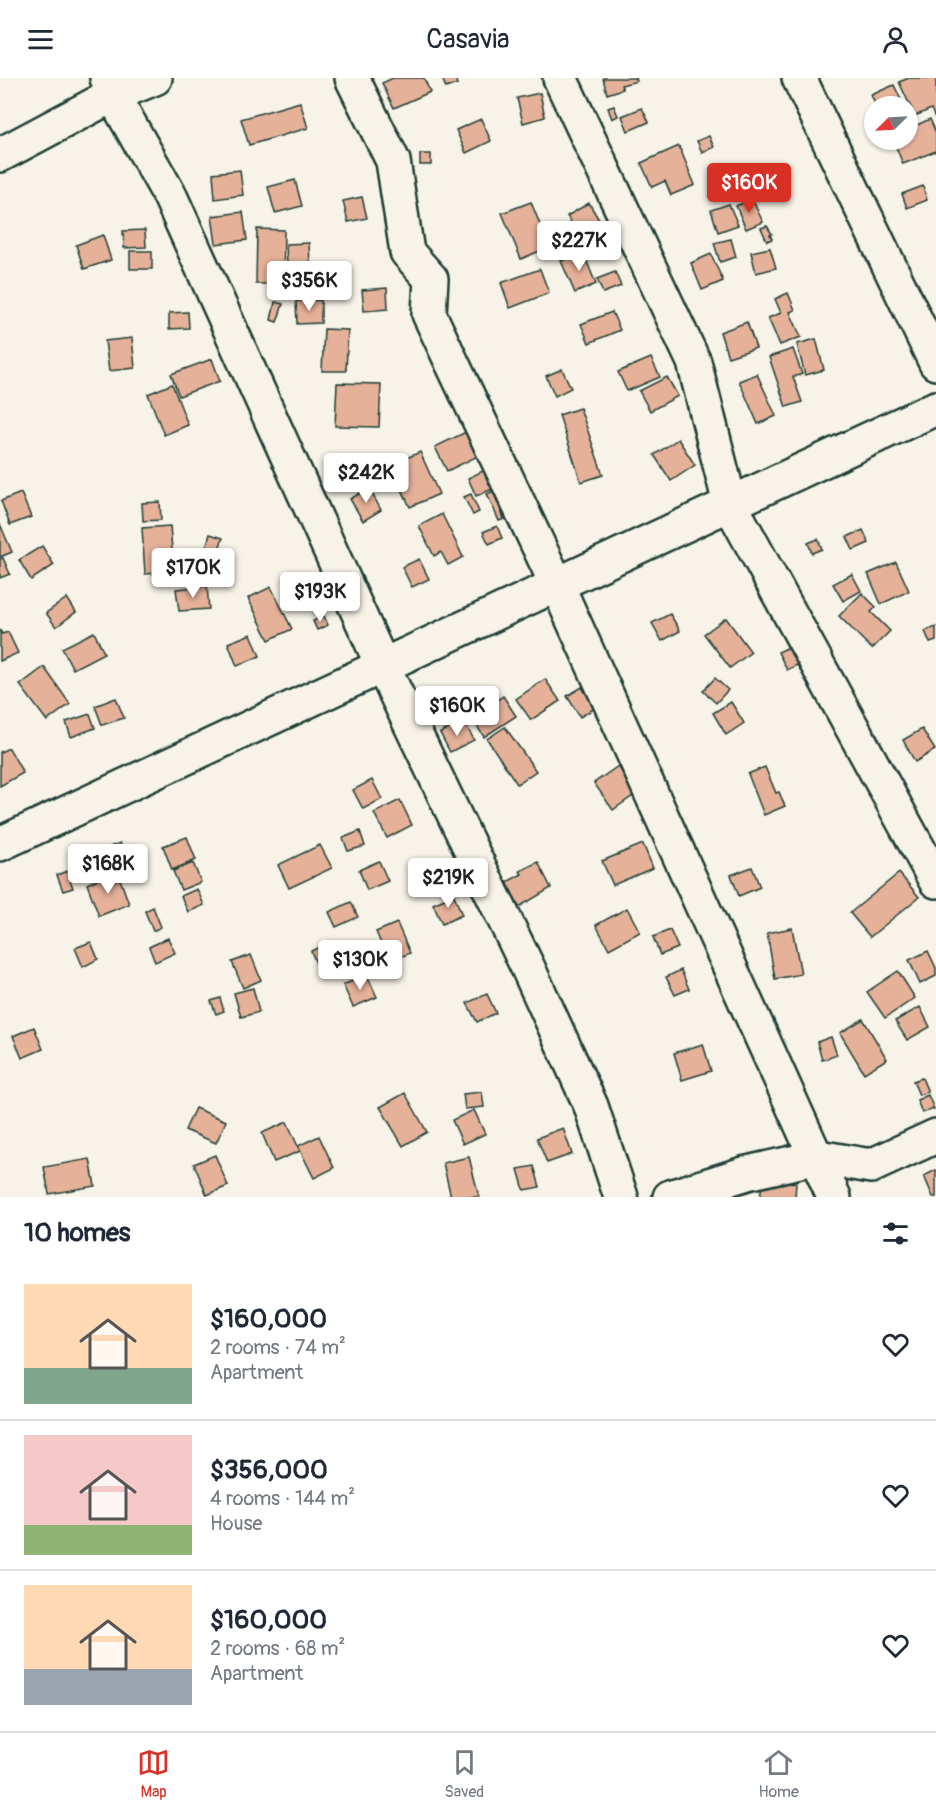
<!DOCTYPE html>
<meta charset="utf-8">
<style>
body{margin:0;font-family:Pangolin,sans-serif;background:#f6f6f7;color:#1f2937;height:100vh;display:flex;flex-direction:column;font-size:22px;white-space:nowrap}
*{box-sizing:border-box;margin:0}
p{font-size:20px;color:#747a83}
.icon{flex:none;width:33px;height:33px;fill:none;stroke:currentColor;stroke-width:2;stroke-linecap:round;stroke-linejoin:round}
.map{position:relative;height:1119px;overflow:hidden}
.side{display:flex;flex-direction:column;background:#fff;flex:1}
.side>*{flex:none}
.needle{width:39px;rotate:246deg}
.controls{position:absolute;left:864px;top:18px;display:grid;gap:12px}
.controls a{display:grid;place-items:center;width:54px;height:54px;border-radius:50%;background:#fff;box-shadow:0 2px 4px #0004;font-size:30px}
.price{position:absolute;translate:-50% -51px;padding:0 14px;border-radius:6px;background:#fff;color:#222;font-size:20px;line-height:39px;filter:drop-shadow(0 2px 3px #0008)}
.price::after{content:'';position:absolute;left:50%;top:36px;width:18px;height:14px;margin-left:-9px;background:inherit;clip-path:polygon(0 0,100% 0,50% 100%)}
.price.on{background:#d93025;color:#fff}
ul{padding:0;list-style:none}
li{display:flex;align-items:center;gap:18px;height:150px;padding:0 24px}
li+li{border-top:2px solid #e0e1e3}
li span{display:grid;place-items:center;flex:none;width:168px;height:120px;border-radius:0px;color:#555}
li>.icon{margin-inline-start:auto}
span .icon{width:72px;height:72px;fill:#fffc;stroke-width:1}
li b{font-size:26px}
h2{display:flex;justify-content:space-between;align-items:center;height:72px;padding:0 24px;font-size:26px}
header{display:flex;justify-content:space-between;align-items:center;height:78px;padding:0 24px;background:#fff;font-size:27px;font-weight:600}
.tab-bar{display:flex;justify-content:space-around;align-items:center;height:84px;border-top:2px solid #e0e1e3;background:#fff;font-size:16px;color:#747a83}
.tab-bar a{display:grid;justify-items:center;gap:3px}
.tab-bar .on{color:#d93025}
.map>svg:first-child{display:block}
.building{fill:#e6b199;stroke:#1f3d34;stroke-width:1.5}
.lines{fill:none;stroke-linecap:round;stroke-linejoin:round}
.minor-casing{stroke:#1f3d34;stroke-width:38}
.minor{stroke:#f7f3e8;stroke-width:33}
</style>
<header><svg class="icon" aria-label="menu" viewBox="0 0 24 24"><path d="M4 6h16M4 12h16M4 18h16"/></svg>Casavia<svg class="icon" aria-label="person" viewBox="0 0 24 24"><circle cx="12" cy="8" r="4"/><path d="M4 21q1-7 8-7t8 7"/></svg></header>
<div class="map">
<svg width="936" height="1119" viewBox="0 0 936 1119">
<rect width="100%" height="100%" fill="#f7f3e8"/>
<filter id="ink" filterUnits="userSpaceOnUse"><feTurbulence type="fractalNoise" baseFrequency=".0167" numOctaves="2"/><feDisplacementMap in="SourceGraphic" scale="12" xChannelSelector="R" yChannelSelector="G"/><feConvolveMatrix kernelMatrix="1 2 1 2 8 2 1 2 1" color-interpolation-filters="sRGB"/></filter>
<g filter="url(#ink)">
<g class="building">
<path d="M393,0h31l6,14 -36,16 -12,-25z"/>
<path d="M442,0h13l2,6 -11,4z"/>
<path d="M603,0h33l1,3 -16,4 2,4 -16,5z"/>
<path d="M909,0h27v42l-5,-11 -16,7 -16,-34z"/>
<path d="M894,7l10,21h-28l-5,-11z"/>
<path d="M540,15l5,24 -22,6 -6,-25z"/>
<path d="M300,24l8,26 -59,17 -8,-26z"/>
<path d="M614,28l4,10 -6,3 -4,-11z"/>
<path d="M642,30l7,14 -21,9 -6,-15z"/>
<path d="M481,41l10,22 -25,12 -10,-23z"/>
<path d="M930,41l6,14v18l-33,13 -10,-24h15v-11z"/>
<path d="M709,58l5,11 -12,5 -5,-11z"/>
<path d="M679,68l16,39 -24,10 -6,-14 -13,6 -11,-24z"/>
<rect x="420" y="76" width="11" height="11"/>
<path d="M240,92l3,25 -28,4 -2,-26z"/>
<path d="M295,102l7,26 -27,7 -7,-26z"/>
<path d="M923,108l4,14 -20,8 -5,-14z"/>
<path d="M362,119l5,21 -19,4 -5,-21z"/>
<path d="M752,121l11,23 -17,7 -10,-23z"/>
<path d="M531,124l18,45 -28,12 -19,-46z"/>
<path d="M589,125l14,24 -22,12 -14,-23z"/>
<path d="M729,126l9,21 -20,7 -7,-22z"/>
<path d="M243,134l4,28 -31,4 -4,-28z"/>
<path d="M767,148l5,8 -2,1 2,4 -5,2 -6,-13z"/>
<path d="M257,151l27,1 -1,54h-27z"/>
<path d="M145,152l1,17 -22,1 -1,-17z"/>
<path d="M103,157l8,25 -27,9 -8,-24z"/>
<path d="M731,161l5,18 -16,5 -6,-19z"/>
<path d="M309,165l1,22 -23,1 -1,-22z"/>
<path d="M770,170l6,20 -20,5 -5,-21z"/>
<rect x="130" y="173" width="22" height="18"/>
<path d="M583,174l13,32 -21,9 -14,-32z"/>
<path d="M711,176l12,27 -21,9 -11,-27z"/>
<path d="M313,191l1,14 -19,1 -1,-14z"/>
<path d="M540,191l9,24 -39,15 -9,-25z"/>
<path d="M615,194l6,14 -18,7 -6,-14z"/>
<path d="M387,210l1,21 -24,2 -2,-21z"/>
<path d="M788,215l7,17 -5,2 11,25 -21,8 -12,-27 13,-5 -6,-14z"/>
<path d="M321,222v23l-24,1 -1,-23z"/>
<path d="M275,224l8,2 -6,18 -6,-2z"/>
<path d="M188,234l1,16 -20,1v-16z"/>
<path d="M612,234l8,18 -31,13 -8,-19z"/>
<path d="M747,244l9,26 -28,9 -8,-25z"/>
<path d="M324,251l24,1 -2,41h-24z"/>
<path d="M132,260l3,30 -26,3 -4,-30z"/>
<path d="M816,261l8,31 -19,5 -8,-31z"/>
<path d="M793,271l9,25 -9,3 9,25 -16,5 -17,-50z"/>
<path d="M651,280l9,19 -33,14 -9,-19z"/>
<path d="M212,281l8,22 -41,15 -8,-22z"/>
<path d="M562,291l9,19 -16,8 -9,-20z"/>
<path d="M757,296l19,42 -18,8 -19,-43z"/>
<path d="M667,299l11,19 -28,15 -11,-20z"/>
<path d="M337,305l44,1 -2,43 -44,-1z"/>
<path d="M172,306l16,41 -24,10 -16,-41z"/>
<path d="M580,330l23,67 -22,7 -22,-67z"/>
<path d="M468,353l12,24 -33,16 -12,-24z"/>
<path d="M678,361l17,26 -24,16 -17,-26z"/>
<path d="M420,374l19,42 -29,13 -19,-42z"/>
<path d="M487,391l8,19 -19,8 -8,-18z"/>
<path d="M369,410l12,22 -18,11 -13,-22z"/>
<path d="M493,413l11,28 -5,2 -12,-27z"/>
<path d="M21,415l10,24 -21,8 -9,-24z"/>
<path d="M471,416l8,18 -6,3 -9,-18z"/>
<path d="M160,424l1,18 -18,1 -1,-18z"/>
<path d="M442,436l21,43 -15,8 -7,-13 -7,4 -15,-30z"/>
<path d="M0,446l12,28 -12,5z"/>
<path d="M170,448l4,46 -29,2 -3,-46z"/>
<path d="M497,448l5,12 -13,6 -6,-12z"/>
<path d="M863,452l6,13 -16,7 -6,-13z"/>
<path d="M210,456l13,4 -6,16 -12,-4z"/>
<path d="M818,461l4,10 -10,4 -4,-10z"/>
<path d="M42,468l12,19 -23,15 -12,-20z"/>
<path d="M204,474l17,10 -13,24 -18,-10z"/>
<path d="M3,480l7,16 -10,4v-19z"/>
<path d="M419,481l10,20 -17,8 -10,-20z"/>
<path d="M896,484l13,29 -28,13 -13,-30z"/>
<path d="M852,496l9,17 -18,10 -10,-17z"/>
<path d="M207,508l2,23 -30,2 -3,-22z"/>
<path d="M271,509l21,42 -23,11 -21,-42z"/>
<path d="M862,515l14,14 -5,5 19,19 -18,18 -33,-33z"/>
<path d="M67,520l9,14 -20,15 -10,-14z"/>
<path d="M670,536l10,17 -18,10 -10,-18z"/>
<path d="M324,538l4,9 -11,5 -4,-9z"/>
<path d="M726,540l25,34 -21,16 -26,-34z"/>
<path d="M936,549v14l-6,2 -5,-12z"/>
<path d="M0,552l2,4 6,-2 10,21 -18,8z"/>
<path d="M94,554l10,21 -31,16 -11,-21z"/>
<path d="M251,556l9,22 -23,10 -9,-23z"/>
<path d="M795,566l8,18 -16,8 -9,-18z"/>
<path d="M44,589l26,37 -23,17 -27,-36z"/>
<path d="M715,600l13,12 -12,13 -13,-12z"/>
<path d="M545,601l15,22 -29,19 -15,-21z"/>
<path d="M582,609l13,21 -15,9 -13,-21z"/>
<path d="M503,618l13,20 -32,21 -13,-20z"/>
<path d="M116,620l8,20 -22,7 -7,-19z"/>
<path d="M731,624l13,21 -18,12 -13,-22z"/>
<path d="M90,636l5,14 -24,9 -5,-15z"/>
<path d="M464,643l10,19 -24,12 -10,-19z"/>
<path d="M505,649l31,44 -19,13 -30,-45z"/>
<path d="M922,651l13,21 -20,12 -12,-22z"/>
<path d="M9,670l14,25 -23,13v-34z"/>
<path d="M618,688l19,27 -24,17 -19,-27z"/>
<path d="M765,689l11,26 3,-1 6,14 -21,9 -16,-41z"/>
<path d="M372,702l10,19 -19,10 -10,-19z"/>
<path d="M400,722l12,25 -25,13 -13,-25z"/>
<path d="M360,753l5,15 -17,5 -5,-13z"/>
<path d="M187,759l9,23 -24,10 -9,-24z"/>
<path d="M120,765l4,9 -15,6 -4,-9z"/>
<path d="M643,766l10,24 -40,17 -11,-24z"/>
<path d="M320,767l12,23 -43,20 -11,-23z"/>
<path d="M103,773l7,18 -13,5 -7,-19z"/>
<path d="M124,776l6,14 -16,5 -6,-14z"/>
<path d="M379,783l9,20 -21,9 -8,-20z"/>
<path d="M538,784l13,26 -32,19 -12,-25 15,-8 -2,-3z"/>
<path d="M193,785l8,19 -20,8 -8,-19z"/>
<path d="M752,789l8,20 -21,9 -8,-21z"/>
<path d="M67,793l6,17 -10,3 -6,-16z"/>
<path d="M899,795l20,24 -49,40 -20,-24z"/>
<path d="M105,798l3,7 12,-4 9,25 -30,12 -12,-32z"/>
<path d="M197,811l7,16 -16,7 -7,-16z"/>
<path d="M454,817l8,20 -20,9 -9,-20z"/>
<path d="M351,824l7,15 -22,10 -7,-15z"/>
<path d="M153,829l8,20 -8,4 -8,-20z"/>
<path d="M627,830l13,24 -31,17 -13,-24z"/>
<path d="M397,845l13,30 -21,9 -13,-30z"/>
<path d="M792,850l9,46 -26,5 -8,-46z"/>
<path d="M670,852l8,18 -18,7 -7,-18z"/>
<path d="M168,860l7,15 -20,9 -6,-15z"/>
<path d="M91,864l7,17 -15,8 -8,-19z"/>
<path d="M329,865l7,17 -18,8 -7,-17z"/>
<path d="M928,873l8,17v8l-16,8 -11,-24z"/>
<path d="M251,877l10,25 -18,8 -11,-26z"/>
<path d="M681,892l8,19 -14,6 -9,-18z"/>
<path d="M898,893l17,27 -30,20 -18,-26z"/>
<path d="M367,897l10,22 -24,10 -10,-22z"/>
<path d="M253,910l6,24 -18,5 -7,-24z"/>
<path d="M487,916l9,19 -19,9 -10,-19z"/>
<path d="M220,920l4,13 -8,3 -5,-13z"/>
<path d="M920,929l10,20 -23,13 -12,-19z"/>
<path d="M863,941l24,40 -23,14 -24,-40z"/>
<path d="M34,949l9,22 -21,9 -9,-22z"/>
<path d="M831,959l6,18 -15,5 -5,-18z"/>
<path d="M703,966l8,27 -29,9 -8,-27z"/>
<path d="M922,1000l6,14 -9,3 -6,-14z"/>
<path d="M482,1014l2,15 -19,2 -2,-15z"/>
<path d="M405,1015l22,39 -24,14 -23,-39z"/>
<path d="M928,1017l6,14 -12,4 -5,-13z"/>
<path d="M195,1030l31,13 -10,22 -31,-13z"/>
<path d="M474,1032l11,24 -22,10 -11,-24z"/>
<path d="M287,1044l13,29 -26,11 -12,-29z"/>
<path d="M563,1050l9,26 -25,9 -10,-25z"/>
<path d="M319,1058l15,32 -20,10 -16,-32z"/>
<path d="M215,1077l13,31 -21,9 -13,-31z"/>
<path d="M469,1079l10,40h-28l-8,-34z"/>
<path d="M90,1081l5,27 -46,8 -5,-27z"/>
<path d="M534,1088l6,21 -16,3 -6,-21z"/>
<path d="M936,1092v27h-3l-9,-21z"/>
<path d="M763,1101l33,4 -1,14h-35z"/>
</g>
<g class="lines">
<g class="minor-casing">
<g id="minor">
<path d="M107,0l6,17 57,101 213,471 145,301 63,138 30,91"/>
<path d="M352,0l41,83 14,91 24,27 -2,35 128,271 277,612"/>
<path d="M560,0l134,284 36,142 206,377"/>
<path d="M799,0l137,285"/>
<path d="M0,77l113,-60 42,-17"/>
<path d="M0,766l936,-436"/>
<path d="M670,1119l77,-24 71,-16 53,9 65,-30"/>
</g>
</g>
<use href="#minor" class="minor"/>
</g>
</g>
</svg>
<div class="controls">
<a><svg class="needle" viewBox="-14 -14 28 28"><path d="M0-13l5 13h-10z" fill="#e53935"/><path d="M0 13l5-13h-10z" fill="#747a83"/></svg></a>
</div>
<b class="price on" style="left:749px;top:136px">$160K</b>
<b class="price" style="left:579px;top:194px">$227K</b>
<b class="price" style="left:309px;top:234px">$356K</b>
<b class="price" style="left:366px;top:426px">$242K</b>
<b class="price" style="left:193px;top:521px">$170K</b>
<b class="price" style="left:320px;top:545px">$193K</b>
<b class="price" style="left:457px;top:659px">$160K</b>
<b class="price" style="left:108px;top:817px">$168K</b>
<b class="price" style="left:448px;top:831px">$219K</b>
<b class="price" style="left:360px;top:913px">$130K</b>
</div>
<section class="side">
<h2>10 homes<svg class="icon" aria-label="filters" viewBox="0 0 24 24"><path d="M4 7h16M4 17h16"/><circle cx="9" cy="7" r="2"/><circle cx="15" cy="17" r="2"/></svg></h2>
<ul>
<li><span style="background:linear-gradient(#ffd9b3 70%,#7fa58c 0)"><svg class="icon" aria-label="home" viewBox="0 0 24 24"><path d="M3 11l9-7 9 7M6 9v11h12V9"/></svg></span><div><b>$160,000</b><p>2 rooms · 74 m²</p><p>Apartment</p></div><svg class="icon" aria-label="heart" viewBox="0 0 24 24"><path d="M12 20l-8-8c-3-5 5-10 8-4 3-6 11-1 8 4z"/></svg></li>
<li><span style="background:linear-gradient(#f6c9c9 75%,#8fb573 0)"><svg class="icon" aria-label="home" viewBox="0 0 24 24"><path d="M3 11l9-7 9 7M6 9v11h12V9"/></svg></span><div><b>$356,000</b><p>4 rooms · 144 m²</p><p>House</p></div><svg class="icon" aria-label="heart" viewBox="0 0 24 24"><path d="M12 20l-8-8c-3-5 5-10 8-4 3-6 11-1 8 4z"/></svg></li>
<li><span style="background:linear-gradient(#ffd9b3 70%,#9aa5b1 0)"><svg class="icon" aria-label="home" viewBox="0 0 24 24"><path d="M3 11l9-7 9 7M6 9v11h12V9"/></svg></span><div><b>$160,000</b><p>2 rooms · 68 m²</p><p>Apartment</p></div><svg class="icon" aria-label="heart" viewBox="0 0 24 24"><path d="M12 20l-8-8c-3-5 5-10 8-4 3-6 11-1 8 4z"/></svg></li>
</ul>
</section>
<nav class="tab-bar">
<a class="on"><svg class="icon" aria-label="map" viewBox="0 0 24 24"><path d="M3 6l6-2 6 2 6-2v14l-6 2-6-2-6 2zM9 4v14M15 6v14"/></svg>Map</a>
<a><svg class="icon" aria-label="saved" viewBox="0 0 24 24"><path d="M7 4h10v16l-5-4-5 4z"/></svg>Saved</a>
<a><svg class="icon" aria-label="home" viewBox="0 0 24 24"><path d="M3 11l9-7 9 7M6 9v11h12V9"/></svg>Home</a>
</nav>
